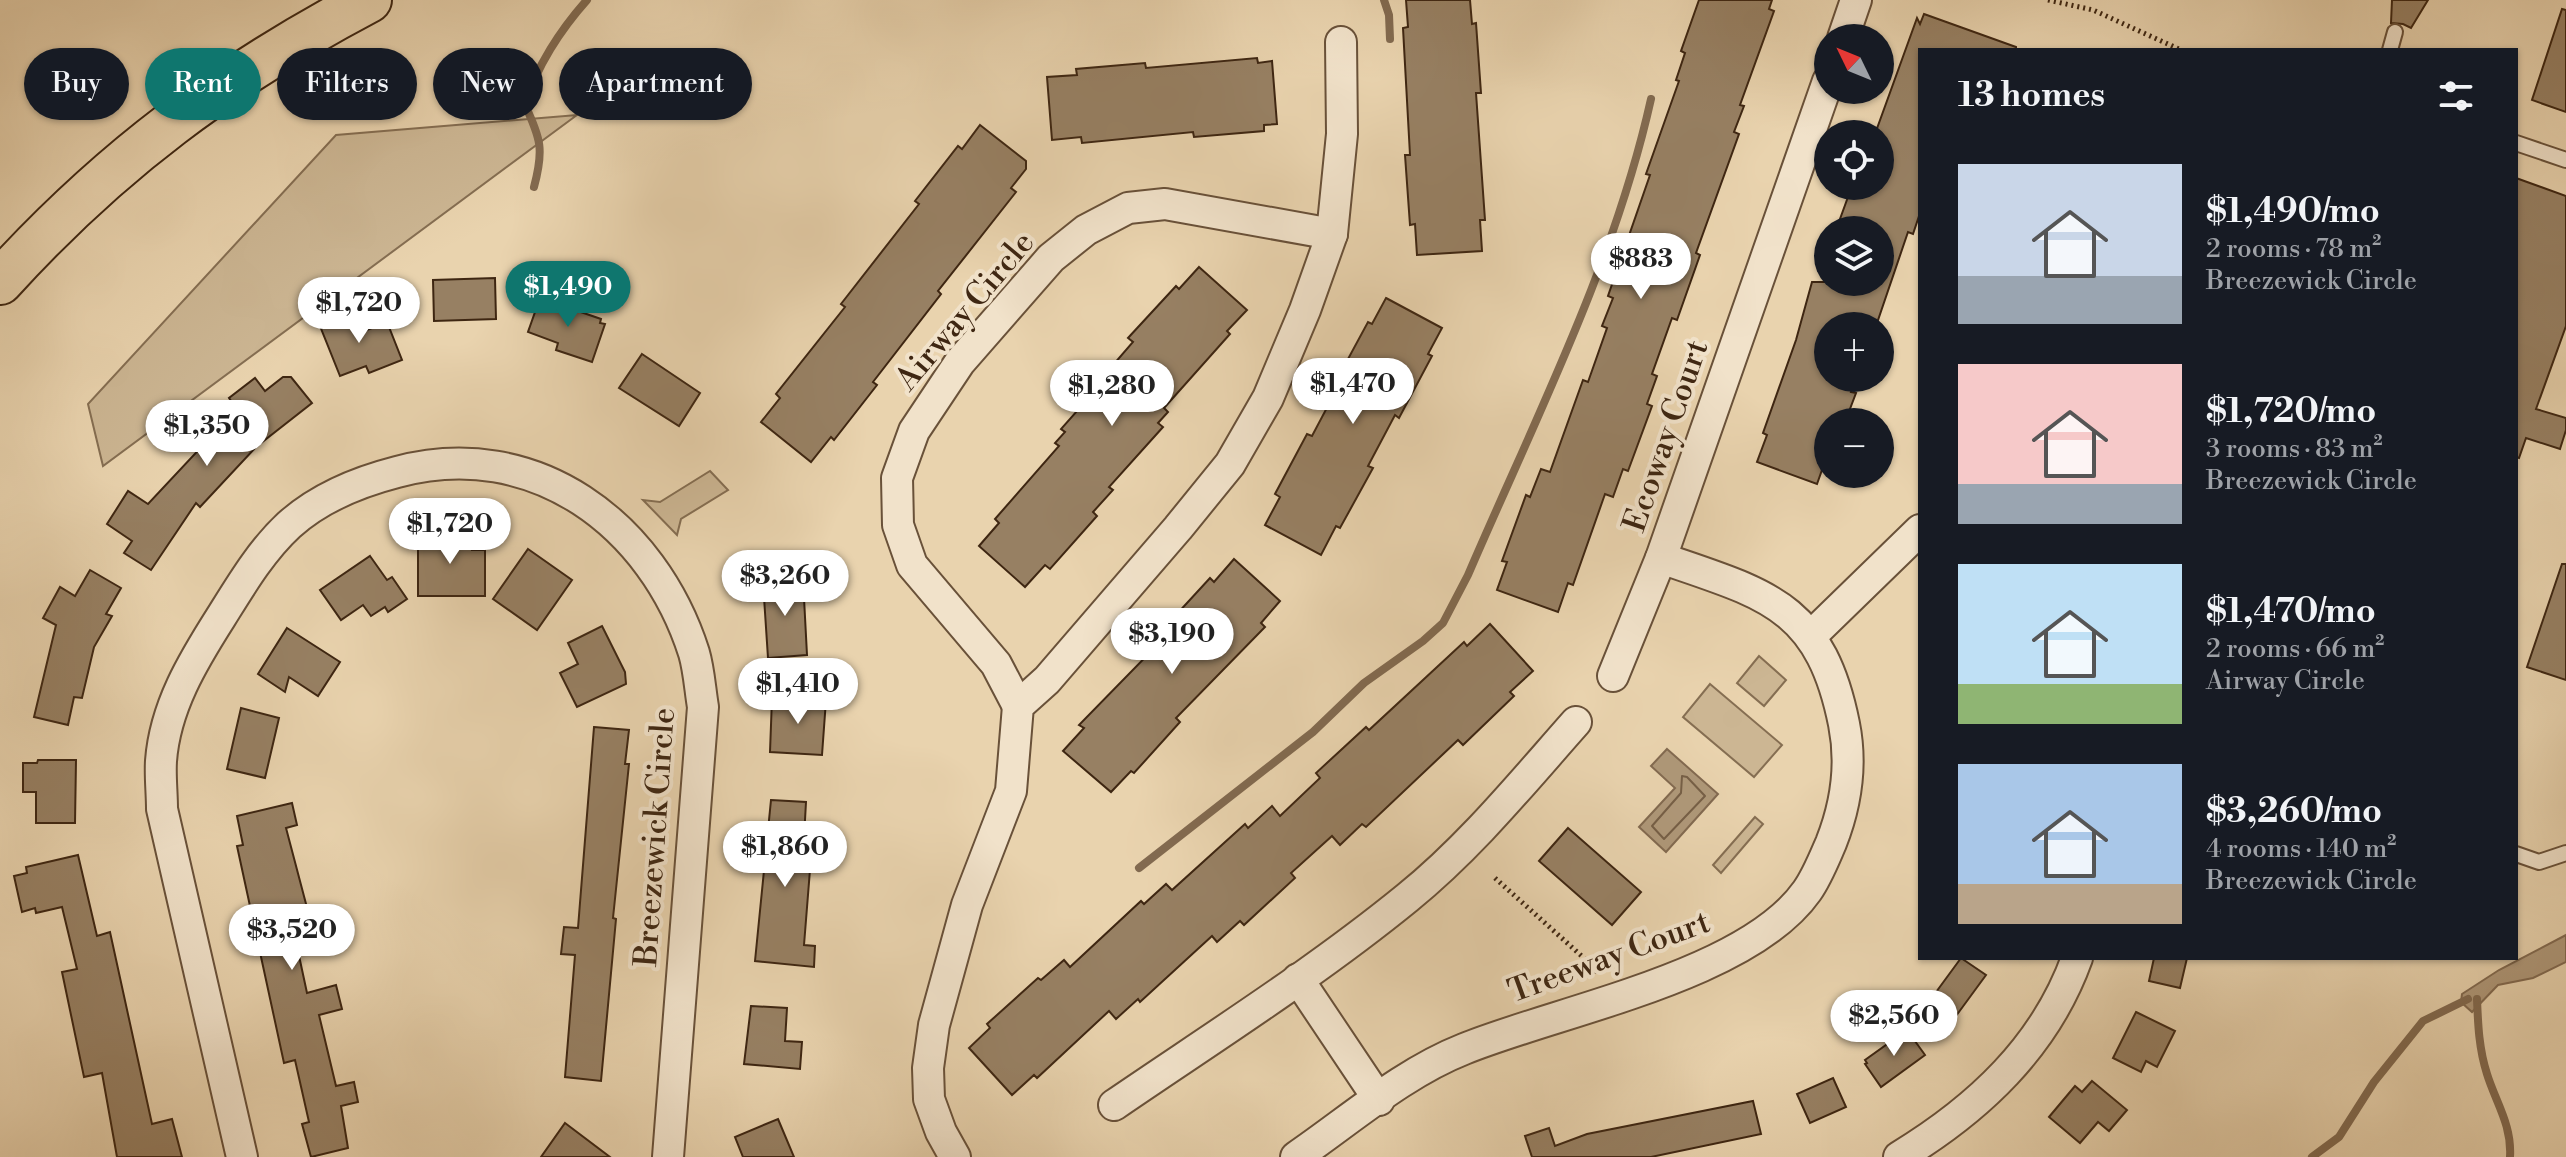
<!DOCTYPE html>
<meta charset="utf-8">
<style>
body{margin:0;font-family:"Libre Bodoni",serif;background:#20242c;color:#f1f3f6;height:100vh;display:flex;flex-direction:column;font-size:30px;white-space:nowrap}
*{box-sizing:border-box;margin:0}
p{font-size:26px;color:#9ea1a6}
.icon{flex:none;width:44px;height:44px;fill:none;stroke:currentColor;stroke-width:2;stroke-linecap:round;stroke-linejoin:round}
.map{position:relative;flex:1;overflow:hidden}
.drawer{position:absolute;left:1918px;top:48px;width:600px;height:912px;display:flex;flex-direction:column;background:#171b24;border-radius:0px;box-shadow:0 2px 6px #0004}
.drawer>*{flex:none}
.hud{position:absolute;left:24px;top:48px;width:760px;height:72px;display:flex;gap:16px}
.needle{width:52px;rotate:313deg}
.fabs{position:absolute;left:1814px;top:24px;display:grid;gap:16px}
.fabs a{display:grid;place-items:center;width:80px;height:80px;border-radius:50%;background:#171b24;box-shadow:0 2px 6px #0004;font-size:40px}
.price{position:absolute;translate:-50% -68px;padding:0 18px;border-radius:28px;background:#fff;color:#222;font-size:26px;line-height:52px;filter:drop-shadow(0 2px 4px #0008)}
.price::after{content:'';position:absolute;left:50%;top:48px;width:24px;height:18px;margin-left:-12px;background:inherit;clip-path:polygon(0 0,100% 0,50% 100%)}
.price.on{background:#0f766e;color:#fff}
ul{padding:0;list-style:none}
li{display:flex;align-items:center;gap:24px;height:200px;padding:0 40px}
li span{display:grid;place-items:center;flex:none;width:224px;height:160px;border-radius:0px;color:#555}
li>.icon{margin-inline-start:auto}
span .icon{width:96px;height:96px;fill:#fffc;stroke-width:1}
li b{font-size:34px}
h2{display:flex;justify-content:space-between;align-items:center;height:96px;padding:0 40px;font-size:34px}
.tag{padding:0 28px;border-radius:36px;background:#171b24;box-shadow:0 2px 6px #0004;font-size:28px;line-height:72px}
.tag.on{background:#0f766e;color:#fff}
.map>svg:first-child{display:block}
.green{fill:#ccb693;stroke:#856e52;stroke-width:2}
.water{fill:#af9879;stroke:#826a50;stroke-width:2}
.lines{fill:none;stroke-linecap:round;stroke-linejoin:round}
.shore{stroke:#765f46;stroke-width:2}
.stream{stroke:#826a50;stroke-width:8}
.building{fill:#978063;stroke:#3e2612;stroke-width:2}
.service-casing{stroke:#695139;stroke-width:18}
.minor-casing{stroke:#695139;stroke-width:34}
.motorway-casing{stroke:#3e2612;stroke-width:48}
.path{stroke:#3e2612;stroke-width:5;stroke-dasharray:2 4;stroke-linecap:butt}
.service{stroke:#f1e2ca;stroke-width:14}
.minor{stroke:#f1e2ca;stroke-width:30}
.motorway{stroke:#e9d3ae;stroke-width:44}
.labels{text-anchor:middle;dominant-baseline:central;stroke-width:8;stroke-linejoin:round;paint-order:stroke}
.street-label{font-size:32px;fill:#3e2612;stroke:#f1e2ca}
</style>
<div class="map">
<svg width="2566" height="1157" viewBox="0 0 2566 1157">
<rect width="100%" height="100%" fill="#e9d3ae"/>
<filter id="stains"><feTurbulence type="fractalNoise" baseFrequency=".0025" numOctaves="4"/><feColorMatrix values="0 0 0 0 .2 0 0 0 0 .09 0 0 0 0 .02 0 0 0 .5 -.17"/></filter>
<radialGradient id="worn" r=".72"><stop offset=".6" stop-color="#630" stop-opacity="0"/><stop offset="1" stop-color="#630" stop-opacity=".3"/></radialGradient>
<g class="green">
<path d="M577,115l-474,351 -15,-62 248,-269z"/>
<path d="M710,471l18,19 -47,29 -4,16 -34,-35 17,2z"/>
<path d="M1759,656l27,24 -22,26 -27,-23z"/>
<path d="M1710,684l72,61 -28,32 -71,-60z"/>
<path d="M1755,817l8,7 -42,49 -8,-8z"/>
</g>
<g class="water">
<path d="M1667,749l51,45 -52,58 -27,-25 36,-39 -24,-22z"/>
<path d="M2566,935v27l-33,16 -35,7 -26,27 -11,-10 1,-8 37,-24z"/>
</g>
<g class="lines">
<path class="shore" d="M1682,776l5,1 18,19 -41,43 -12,-13 29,-33z"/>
<g class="stream">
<path d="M1384,0l5,15 1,24"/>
<path d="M534,187c10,-37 7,-48 -9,-82 11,-38 36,-76 62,-105"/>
<path d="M1139,868l174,-136 51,-49 59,-42 20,-18 25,-48c67,-156 146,-310 183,-476"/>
<path d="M2477,999c1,26 2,50 10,75 9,29 25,51 23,83"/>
<path d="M2312,1157l27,-20 35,-55 49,-61 45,-22"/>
</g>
</g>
<g class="building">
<path d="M1406,0h64l2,24 4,-1 5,70h-5l9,127h-5l2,31 -65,4 -2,-31 -5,1 -5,-70h5l-7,-127 5,-1z"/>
<path d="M1699,0h73l-3,9 5,2 -34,94 4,1 -10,26 5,2 -43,119 4,2 -23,65 -5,-2 -20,56 5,2 -10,28 5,2 -24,65 -5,-2 -10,28 -8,-3 -32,91 -5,-2 -10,29 -61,-22 10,-28 -5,-1 24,-66 4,2 11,-28 9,3 33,-92 5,2 19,-54 -5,-2 11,-28 -5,-2 42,-121 -4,-1 33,-93 -3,-1 9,-27 -4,-2z"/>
<path d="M2392,0h36l-17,28 -8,-4 -12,-1z"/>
<path d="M2562,9l4,1v102l-34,-12z"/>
<path d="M1924,14l92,33v3h-96v163l-7,21 -5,-2 -32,94h-48v52h28l-5,14 5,1 -11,29h-17v31l-11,31 -60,-22 10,-27 -4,-2 33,-93 16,-58h68v-52h-44l16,-44h28v-52h-5l42,-116 3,6z"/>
<path d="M1257,58l1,5 14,-2 5,63 -13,1v6l-70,6 -1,-5 -111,11 -1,-6 -29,3 -5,-63 30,-2 -1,-6 69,-6 1,5z"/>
<path d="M980,125l46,36v8l-15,19 5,4 -78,99 3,3 -68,88 4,3 -43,55 -3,-3 -20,25 -50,-40 19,-24 -4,-4 69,-87 -4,-3 78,-100 -4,-3 43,-55 4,3z"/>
<path d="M2516,178l50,18v130l-30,83 30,9v12l-6,19 -34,-11 -7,20 -3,-1z"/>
<path d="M1199,267l48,43 -20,21 3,3 -66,74 4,4 -10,11 5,4 -54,60 4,3 -20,22 4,4 -47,53 -5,-4 -20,22 -46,-41 20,-23 -4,-4 64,-73 -4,-3 10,-11 -4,-3 55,-62 -3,-2 20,-23 -5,-4 48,-52 3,3z"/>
<path d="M495,278l1,41 -62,2 -1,-41z"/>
<path d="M540,298l61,21 -1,4 5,1 -13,38 -36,-12 2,-7 -30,-11z"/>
<path d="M1386,298l56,30 -14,26 4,2 -33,62 -4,-3 -27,51 5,2 -33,60 -4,-2 -15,29 -56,-30 15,-28 -5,-3 32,-60 5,2 27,-51 -4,-2 33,-61 4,2z"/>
<path d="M348,309l9,25 30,-12 15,38 -33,13 -3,-7 -26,10 -22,-55z"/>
<path d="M642,354l58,39 -21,33 -60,-38z"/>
<path d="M283,377h8l21,26 -56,44 -56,60 -4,-4 -45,67 -27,-17 8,-12 -25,-17 21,-33 20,13 89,-95 -8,-11 26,-20 10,13z"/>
<path d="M418,533l55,1 -1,16h13v46h-67z"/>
<path d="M528,549l44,31 -35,50 -44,-31z"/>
<path d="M370,556l17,24 5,-3 15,22 -19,13 -3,-5 -14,9 -8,-11 -22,15 -21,-30z"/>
<path d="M1234,559l46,42 -19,22 4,4 -89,91 4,4 -46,51 -3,-2 -20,21 -48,-41 21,-23 -5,-3 90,-92 -5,-5 46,-50 4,4z"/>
<path d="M2562,564h4v116l-39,-13z"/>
<path d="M90,570l31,18 -15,26 6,2 -18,31 -12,51 -8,-1 -6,28 -34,-8 22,-92 -13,-7 17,-31 15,9z"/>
<path d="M803,579l4,76 -39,3 -5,-76z"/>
<path d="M1490,624l43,47 -23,21 4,4 -51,49 -5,-5 -92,87 -4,-3 -22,21 -8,-9 -41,37 4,5 -51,47 -4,-4 -23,21 -5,-6 -72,66 -2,-3 -22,20 -7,-8 -72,67 -3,-3 -22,20 -43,-47 21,-20 -3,-4 51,-46 3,2 23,-20 6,7 71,-66 3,3 22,-20 6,6 73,-66 3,4 24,-22 8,10 40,-38 -4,-5 50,-46 3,3 95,-88 3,4z"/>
<path d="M602,626l23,46 1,12 -49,23 -17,-34 18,-9 -10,-21z"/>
<path d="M287,628l53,34 -22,34 -29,-19 -4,15 -27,-18z"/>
<path d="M772,698l54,2 -4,55 -52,-3z"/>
<path d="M241,708l38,10 -14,60 -38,-9z"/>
<path d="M594,727l35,3 -4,34h4l-16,154 3,1 -15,162 -36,-4 10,-122 -14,-1 3,-27 14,1z"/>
<path d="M38,760h38l-1,63h-39v-31h-13v-29h14z"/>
<path d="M771,800l35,2 -3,54 8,1 -7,88 11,1 -1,21 -59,-6z"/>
<path d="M292,803l5,22 -11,3 24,91 -18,4 15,70 29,-8 6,24 -23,6 17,71 18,-4 4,20 -17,4 7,42 -37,9 -9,-33 7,-2 -14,-62 -11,3 -47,-217 6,-1 -6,-29z"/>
<path d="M1568,828l73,64 -29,33 -73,-64z"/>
<path d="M78,855l19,81 13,-4 42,192 20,-5 10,38h-65l-15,-84 -18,4 -22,-105 15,-3 -15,-62 -26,6 -1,-5 -13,4 -8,-36 13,-3 -1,-6z"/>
<path d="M1961,958l25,17 -30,41 -25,-17z"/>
<path d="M2154,958h33l-7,30 -31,-7z"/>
<path d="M751,1006l36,2 -2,33 17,1 -2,27 -56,-5z"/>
<path d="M2136,1012l39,19 -18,36 -11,-6 -5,11 -28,-14z"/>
<path d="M1907,1030l18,25 -44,32 -16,-23 2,-1 -2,-3z"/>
<path d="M1833,1078l13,29 -36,16 -13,-29z"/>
<path d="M2092,1081l35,29 -18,21 -11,-9 -18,21 -31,-26 26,-31 7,6z"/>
<path d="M1753,1101l8,33 -110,23h-119l-7,-21 24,-8 6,18 32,-12z"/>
<path d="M778,1119l16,38h-51l-8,-20z"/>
<path d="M565,1123l45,34h-69z"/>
</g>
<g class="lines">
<g class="service-casing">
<g id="service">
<path d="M2390,50l5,-18"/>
<path d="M2516,143l50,17"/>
<path d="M2516,854l23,8 27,-9"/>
</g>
</g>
<g class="minor-casing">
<g id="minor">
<path d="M1843,38l13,-38"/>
<path d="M1812,635l108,-105"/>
<path d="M1613,676l48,-118 167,-477"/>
<path d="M1018,706l-22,-42 -84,-99 -14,-40 -1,-47 17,-47 46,-69 91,-104 35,-28 42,-22 37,-4 167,30"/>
<path d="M1298,979l81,121"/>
<path d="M1114,1105c98,-67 201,-132 293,-207 63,-51 115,-115 169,-176"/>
<path d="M242,1157l-80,-348c0,-16 -2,-33 -1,-48 4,-54 32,-100 60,-144 20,-32 40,-66 68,-92 30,-27 69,-43 108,-53 137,-37 256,52 297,181 5,17 6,36 9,54l-35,450"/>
<path d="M955,1157l-14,-25 -12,-33 -1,-31 6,-43 33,-120 44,-114 7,-85 29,-26 131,-152 52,-64 38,-66 37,-88 27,-76 10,-100 -1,-92"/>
<path d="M1296,1157c54,-37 107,-84 168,-108 96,-39 283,-73 343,-158 10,-14 17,-32 24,-48 15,-38 21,-79 13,-119 -24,-120 -79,-130 -183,-166"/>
<path d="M1899,1157c79,-48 146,-110 178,-199"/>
</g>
</g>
<g class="motorway-casing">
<path id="motorway" d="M0,282c111,-122 223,-205 369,-282"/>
</g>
<g class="path">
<path d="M2048,0l45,10 88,40"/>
<path d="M1495,878l100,90 2,8"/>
</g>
<use href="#service" class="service"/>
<use href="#minor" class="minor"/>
<use href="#motorway" class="motorway"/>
</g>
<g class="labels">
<g class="street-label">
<text transform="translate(965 311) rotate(-50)">Airway Circle</text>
<text transform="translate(1666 436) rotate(-71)">Ecoway Court</text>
<text transform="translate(655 837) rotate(-86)">Breezewick Circle</text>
<text transform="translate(1609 957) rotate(-20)">Treeway Court</text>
</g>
</g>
<rect width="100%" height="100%" filter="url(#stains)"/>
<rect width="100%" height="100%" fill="url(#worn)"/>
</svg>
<div class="fabs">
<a><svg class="needle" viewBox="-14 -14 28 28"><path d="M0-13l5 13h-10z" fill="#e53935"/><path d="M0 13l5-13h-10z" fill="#9ea1a6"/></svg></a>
<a><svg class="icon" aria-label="locate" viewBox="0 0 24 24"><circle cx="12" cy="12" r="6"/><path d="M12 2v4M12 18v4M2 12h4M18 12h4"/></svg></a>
<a><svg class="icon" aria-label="layers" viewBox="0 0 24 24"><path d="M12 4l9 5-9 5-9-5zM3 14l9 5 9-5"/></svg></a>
<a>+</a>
<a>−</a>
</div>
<b class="price" style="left:1641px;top:301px">$883</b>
<b class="price on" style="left:568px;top:329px">$1,490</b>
<b class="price" style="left:359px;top:345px">$1,720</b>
<b class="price" style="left:1353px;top:426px">$1,470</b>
<b class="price" style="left:1112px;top:428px">$1,280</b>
<b class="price" style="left:207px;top:468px">$1,350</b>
<b class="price" style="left:450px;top:566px">$1,720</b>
<b class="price" style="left:785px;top:618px">$3,260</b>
<b class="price" style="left:1172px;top:676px">$3,190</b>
<b class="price" style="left:798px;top:726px">$1,410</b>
<b class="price" style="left:785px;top:889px">$1,860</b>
<b class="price" style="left:292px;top:972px">$3,520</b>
<b class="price" style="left:1894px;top:1058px">$2,560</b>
<div class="hud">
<a class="tag">Buy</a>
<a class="tag on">Rent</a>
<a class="tag">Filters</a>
<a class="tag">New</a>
<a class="tag">Apartment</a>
</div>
<section class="drawer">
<h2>13 homes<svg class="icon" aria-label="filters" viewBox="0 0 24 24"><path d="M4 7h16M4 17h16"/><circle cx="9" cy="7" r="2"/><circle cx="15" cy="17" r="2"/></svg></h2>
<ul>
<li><span style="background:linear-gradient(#c9d6e8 70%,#9aa5b1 0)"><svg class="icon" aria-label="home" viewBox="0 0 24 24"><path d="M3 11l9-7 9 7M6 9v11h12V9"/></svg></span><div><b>$1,490/mo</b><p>2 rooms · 78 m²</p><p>Breezewick Circle</p></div></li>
<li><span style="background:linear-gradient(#f6c9c9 75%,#9aa5b1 0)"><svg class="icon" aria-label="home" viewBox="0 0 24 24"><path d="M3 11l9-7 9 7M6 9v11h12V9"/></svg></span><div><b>$1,720/mo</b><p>3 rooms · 83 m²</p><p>Breezewick Circle</p></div></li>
<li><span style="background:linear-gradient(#bfe0f5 75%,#8fb573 0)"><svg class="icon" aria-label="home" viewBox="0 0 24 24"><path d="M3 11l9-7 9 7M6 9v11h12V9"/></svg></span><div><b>$1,470/mo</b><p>2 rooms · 66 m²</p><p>Airway Circle</p></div></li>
<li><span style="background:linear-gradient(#a9c7e8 75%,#b9a48a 0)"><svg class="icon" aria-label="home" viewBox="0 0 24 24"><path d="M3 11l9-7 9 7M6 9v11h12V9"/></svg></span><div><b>$3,260/mo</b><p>4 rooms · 140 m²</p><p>Breezewick Circle</p></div></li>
</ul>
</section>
</div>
